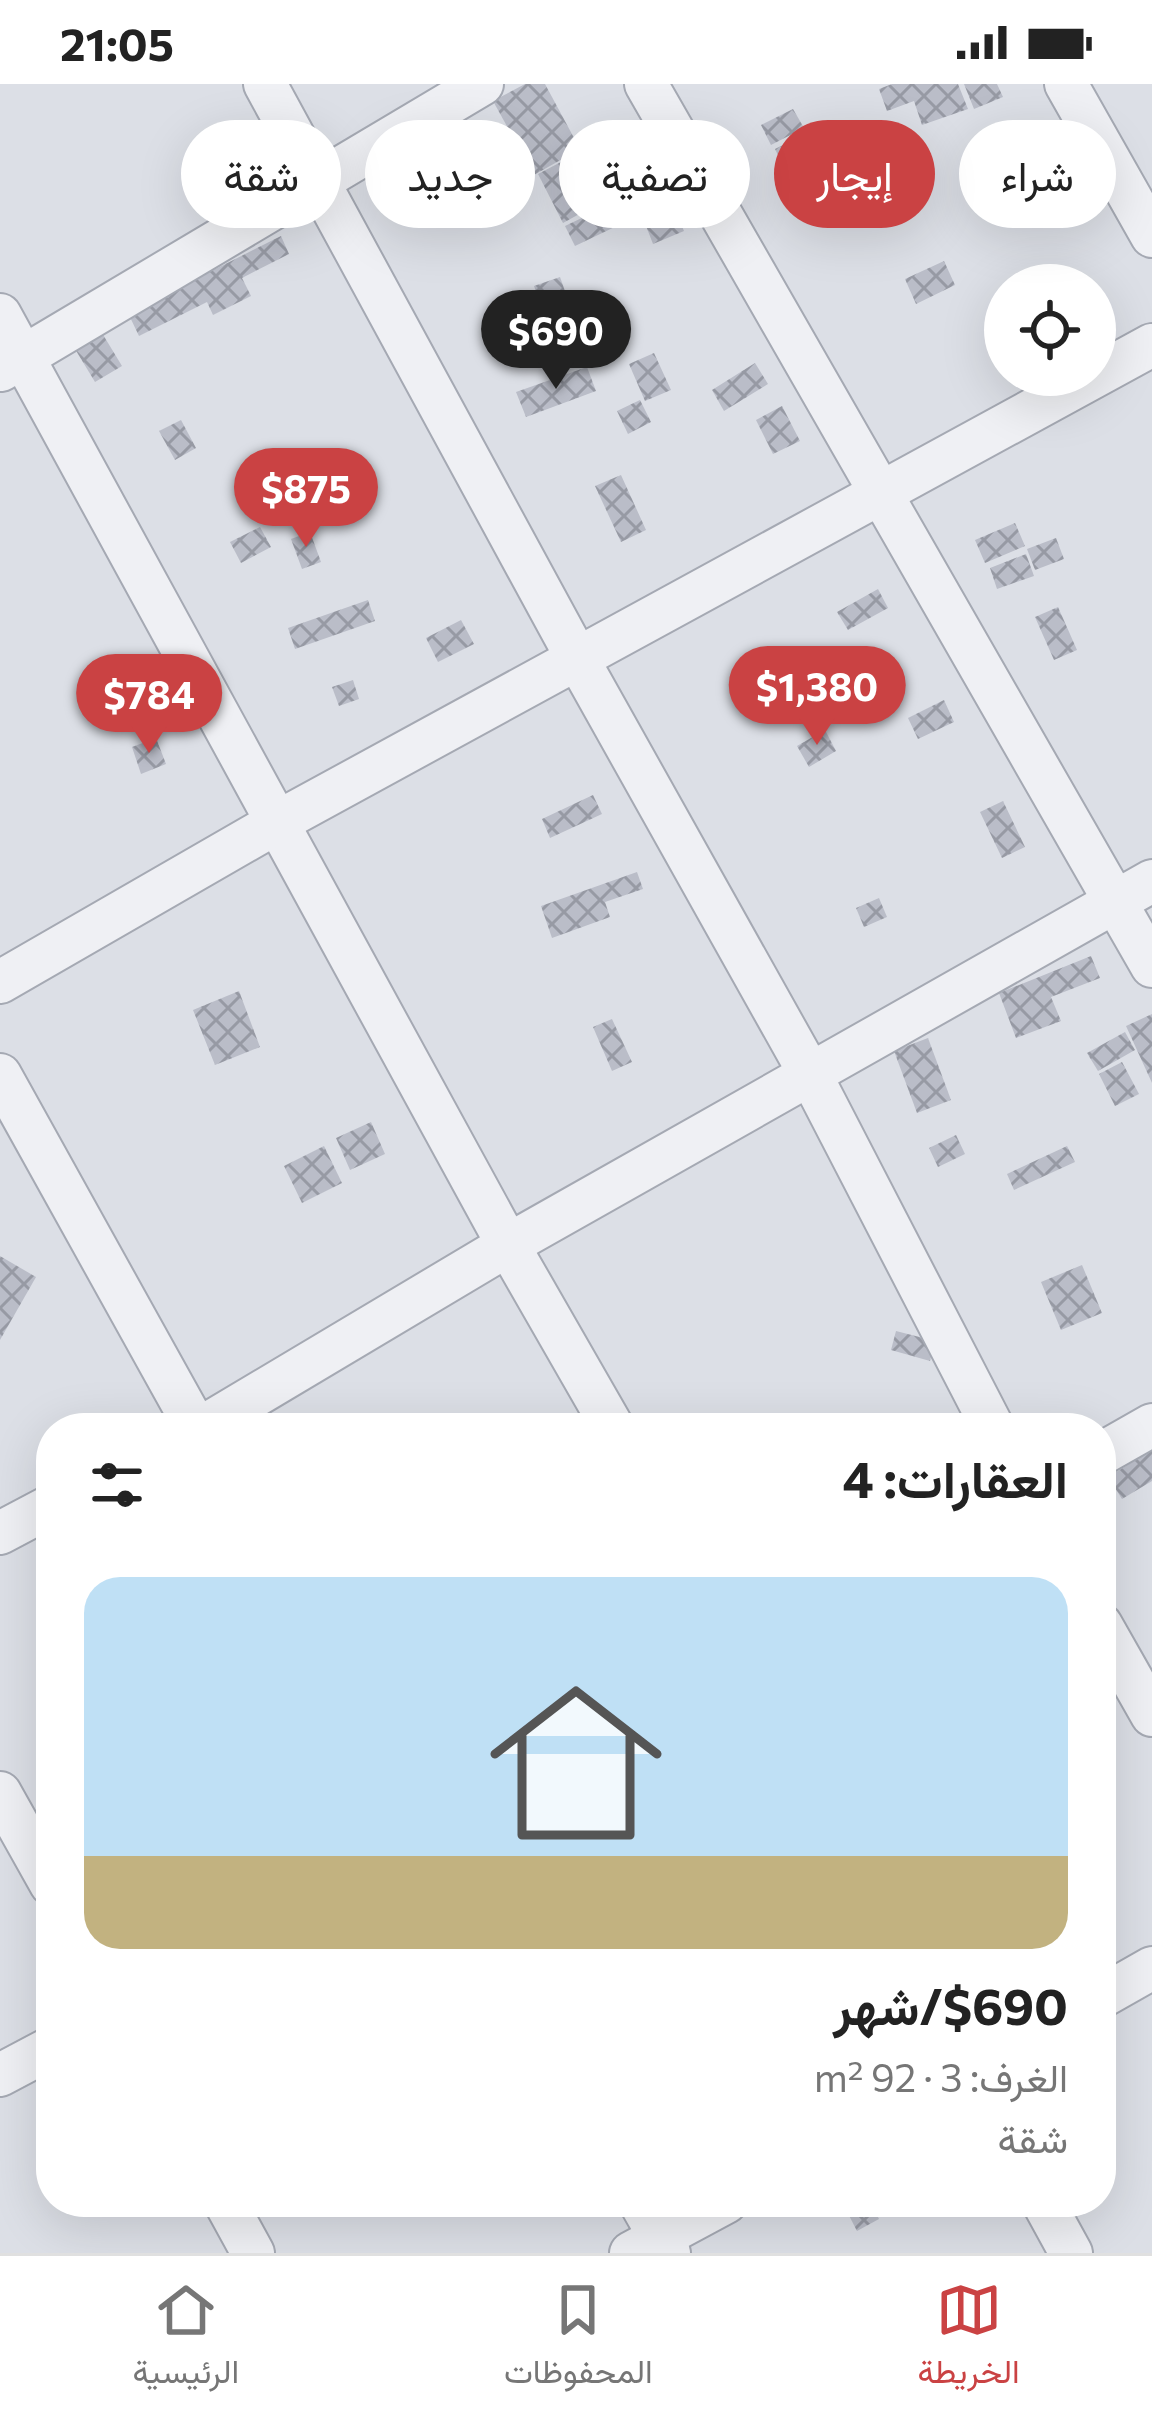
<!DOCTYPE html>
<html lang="ar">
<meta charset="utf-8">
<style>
body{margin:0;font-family:Commissioner,Vazirmatn,sans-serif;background:#f2f2f2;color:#222;direction:rtl;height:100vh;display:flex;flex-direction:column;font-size:45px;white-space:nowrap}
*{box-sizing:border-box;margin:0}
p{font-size:39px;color:#767676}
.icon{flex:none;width:66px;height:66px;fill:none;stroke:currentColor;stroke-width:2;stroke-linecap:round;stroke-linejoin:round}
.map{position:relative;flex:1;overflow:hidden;direction:ltr}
.details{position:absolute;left:36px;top:1329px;width:1080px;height:804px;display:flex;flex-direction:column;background:#fff;border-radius:48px;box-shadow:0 12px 48px #0002;direction:rtl}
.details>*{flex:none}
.banner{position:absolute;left:36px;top:36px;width:1080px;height:108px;direction:rtl;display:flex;gap:24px}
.controls{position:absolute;left:984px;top:180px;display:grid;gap:24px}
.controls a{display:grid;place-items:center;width:132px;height:132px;border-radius:50%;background:#fff;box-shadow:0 12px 48px #0002;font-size:60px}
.price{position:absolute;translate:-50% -102px;padding:0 27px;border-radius:42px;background:#ca4243;color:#fff;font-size:39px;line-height:78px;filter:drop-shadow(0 3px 6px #0008)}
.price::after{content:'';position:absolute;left:50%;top:72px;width:36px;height:27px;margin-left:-18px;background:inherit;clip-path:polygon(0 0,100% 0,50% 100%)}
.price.selected{background:#222;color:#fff}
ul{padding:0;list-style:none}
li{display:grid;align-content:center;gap:24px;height:636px;padding:0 48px}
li+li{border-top:3px solid #e0e0e0}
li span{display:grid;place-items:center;height:372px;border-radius:36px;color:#555}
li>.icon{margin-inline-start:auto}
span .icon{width:216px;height:216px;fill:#fffc;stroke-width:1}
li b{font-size:51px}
h2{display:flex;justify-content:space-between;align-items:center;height:144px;padding:0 48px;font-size:51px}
.chip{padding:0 42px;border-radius:54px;background:#fff;box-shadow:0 12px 48px #0002;font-size:42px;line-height:108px}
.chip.selected{background:#ca4243;color:#fff}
.status{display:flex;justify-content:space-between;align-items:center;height:84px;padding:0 60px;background:#fff;direction:ltr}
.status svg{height:33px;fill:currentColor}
.dock{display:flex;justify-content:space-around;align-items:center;height:168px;border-top:3px solid #e0e0e0;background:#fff;font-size:33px;color:#767676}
.dock a{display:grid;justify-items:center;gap:6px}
.dock .selected{color:#ca4243}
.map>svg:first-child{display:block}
.building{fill:url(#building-cross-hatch)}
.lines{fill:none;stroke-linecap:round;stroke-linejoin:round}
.street-casing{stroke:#a5a9b3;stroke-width:46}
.street{stroke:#eff0f4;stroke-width:42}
</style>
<div class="status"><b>21:05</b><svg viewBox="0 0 49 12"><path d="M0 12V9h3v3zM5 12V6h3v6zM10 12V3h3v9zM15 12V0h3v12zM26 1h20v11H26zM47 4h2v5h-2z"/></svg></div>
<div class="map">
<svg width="1152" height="2169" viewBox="0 0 1152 2169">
<defs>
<pattern id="building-cross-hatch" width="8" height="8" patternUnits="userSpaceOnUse" patternTransform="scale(3)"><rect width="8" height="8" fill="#babdc8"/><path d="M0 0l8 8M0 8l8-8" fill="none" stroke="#979aa4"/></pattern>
</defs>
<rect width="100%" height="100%" fill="#dcdfe6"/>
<g class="building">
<path d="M525,0h20l35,65 -46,26 -41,-74z"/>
<path d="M892,0h66l10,25 -46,16 -8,-24 -27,10 -8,-22z"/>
<path d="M964,0h33l6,13 -29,12z"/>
<path d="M793,25l11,19 -33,17 -10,-20z"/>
<path d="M626,44l14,26 -68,36 11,22 -20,11 -25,-49z"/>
<path d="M803,51l10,21 -28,14 -10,-21z"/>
<path d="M489,91l12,24 -31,16 -12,-24z"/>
<path d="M600,97l21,43 -46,22 -10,-20 23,-11 -11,-22z"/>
<path d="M673,121l11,26 -31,13 -10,-26z"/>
<path d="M281,152l8,18 -47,24 9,18 -38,19 -6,-13 -68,34 -11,-23z"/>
<path d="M944,177l11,24 -39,19 -11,-25z"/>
<path d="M560,193l6,17 -26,10 -6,-18z"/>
<path d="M102,249l20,33 -27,16 -20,-33z"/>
<path d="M654,269l17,37 -26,11 -16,-37z"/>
<path d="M755,279l13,21 -44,27 -12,-21z"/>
<path d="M587,283l9,24 -70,26 -10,-25z"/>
<path d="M640,316l11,22 -23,12 -11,-23z"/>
<path d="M782,322l18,35 -27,13 -17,-34z"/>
<path d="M181,336l15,28 -21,12 -16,-29z"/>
<path d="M621,391l25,55 -25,12 -26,-56z"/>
<path d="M1015,439l10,23 -40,17 -10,-23z"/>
<path d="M260,443l11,20 -30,16 -11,-21z"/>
<path d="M310,448l11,30 -19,7 -11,-30z"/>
<path d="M1056,454l8,21 -29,11 -8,-21z"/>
<path d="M1026,470l8,22 -37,13 -7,-21z"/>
<path d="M878,505l10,19 -40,22 -11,-18z"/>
<path d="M368,516l7,21 -80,28 -7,-21z"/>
<path d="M1058,523l19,43 -23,10 -19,-43z"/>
<path d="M461,536l13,24 -36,18 -12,-24z"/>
<path d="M353,596l6,19 -20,7 -7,-19z"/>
<path d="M944,616l10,22 -36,17 -10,-21z"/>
<path d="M825,646l11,21 -27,16 -12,-21z"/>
<path d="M156,654l10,26 -25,10 -9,-27z"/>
<path d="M593,711l9,19 -52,24 -8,-19z"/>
<path d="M1003,717l22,46 -23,11 -22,-46z"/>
<path d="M637,788l6,17 -38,13 5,15 -58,21 -11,-32z"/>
<path d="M879,814l8,19 -23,10 -8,-19z"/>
<path d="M1091,872l9,22 -49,19 10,24 -45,17 -17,-45z"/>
<path d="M239,907l21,56 -45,18 -22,-55z"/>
<path d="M1152,930v69l-26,-57z"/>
<path d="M612,935l20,43 -20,9 -19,-44z"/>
<path d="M1125,948l10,18 -37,21 -11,-18z"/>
<path d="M928,954l23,62 -34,13 -23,-62z"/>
<path d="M1122,978l17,32 -24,12 -16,-32z"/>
<path d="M371,1038l14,32 -35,16 -14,-32z"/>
<path d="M956,1051l9,19 -27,13 -9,-19z"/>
<path d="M324,1062l18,37 -40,20 -18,-37z"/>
<path d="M1067,1062l8,16 -61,28 -7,-16z"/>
<path d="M0,1172l36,21 -36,63z"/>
<path d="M1082,1181l20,48 -41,17 -20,-48z"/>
<path d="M896,1247l39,10 -5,20 -39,-11z"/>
<path d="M1152,1366v31l-30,18 -14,-22z"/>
<path d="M842,2118h29l8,17 -22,12z"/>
</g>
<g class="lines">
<g class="street-casing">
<g id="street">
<path d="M265,0l312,574 233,416 183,354"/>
<path d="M646,0l506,882"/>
<path d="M1066,0l86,152"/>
<path d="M0,231l508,930 105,183"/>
<path d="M1,286l481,-286"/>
<path d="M0,898l276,-159 876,-478"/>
<path d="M0,991l196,353"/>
<path d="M201,1344l307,-183 644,-364"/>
<path d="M1101,1370l51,-29"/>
<path d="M0,1449l51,-27"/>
<path d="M1101,1541l51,90"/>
<path d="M0,1709l51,91"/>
<path d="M1101,1913l51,-29"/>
<path d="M0,1991l51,-27"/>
<path d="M225,2118l28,51"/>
<path d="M640,2118l29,51"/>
<path d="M1043,2118l28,51"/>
<path d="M631,2169l95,-51"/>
</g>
</g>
<use href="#street" class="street"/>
</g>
</svg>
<div class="controls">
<a><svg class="icon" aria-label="locate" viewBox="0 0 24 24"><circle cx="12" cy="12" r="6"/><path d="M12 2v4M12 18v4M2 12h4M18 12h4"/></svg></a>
</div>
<b class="price selected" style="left:556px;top:308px">$690</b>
<b class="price" style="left:306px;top:466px">$875</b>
<b class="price" style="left:817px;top:664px">$1,380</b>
<b class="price" style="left:149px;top:672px">$784</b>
<div class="banner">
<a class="chip">شراء</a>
<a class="chip selected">إيجار</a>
<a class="chip">تصفية</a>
<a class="chip">جديد</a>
<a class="chip">شقة</a>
</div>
<section class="details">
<h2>العقارات: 4<svg class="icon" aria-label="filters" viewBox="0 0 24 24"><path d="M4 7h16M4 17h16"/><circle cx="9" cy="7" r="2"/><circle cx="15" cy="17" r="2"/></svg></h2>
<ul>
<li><span style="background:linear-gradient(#bfe0f5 75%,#c2b280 0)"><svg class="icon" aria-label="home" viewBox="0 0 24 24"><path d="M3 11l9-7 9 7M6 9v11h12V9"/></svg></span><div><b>$690/شهر</b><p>الغرف: 3 · 92 m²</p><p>شقة</p></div></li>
</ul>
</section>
</div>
<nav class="dock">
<a class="selected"><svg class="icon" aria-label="map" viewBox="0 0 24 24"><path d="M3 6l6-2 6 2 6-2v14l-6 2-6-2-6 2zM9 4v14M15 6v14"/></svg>الخريطة</a>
<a><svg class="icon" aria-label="saved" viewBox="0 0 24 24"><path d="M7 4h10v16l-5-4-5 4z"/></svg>المحفوظات</a>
<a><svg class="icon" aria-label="home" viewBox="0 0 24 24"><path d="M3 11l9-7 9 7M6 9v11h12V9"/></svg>الرئيسية</a>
</nav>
